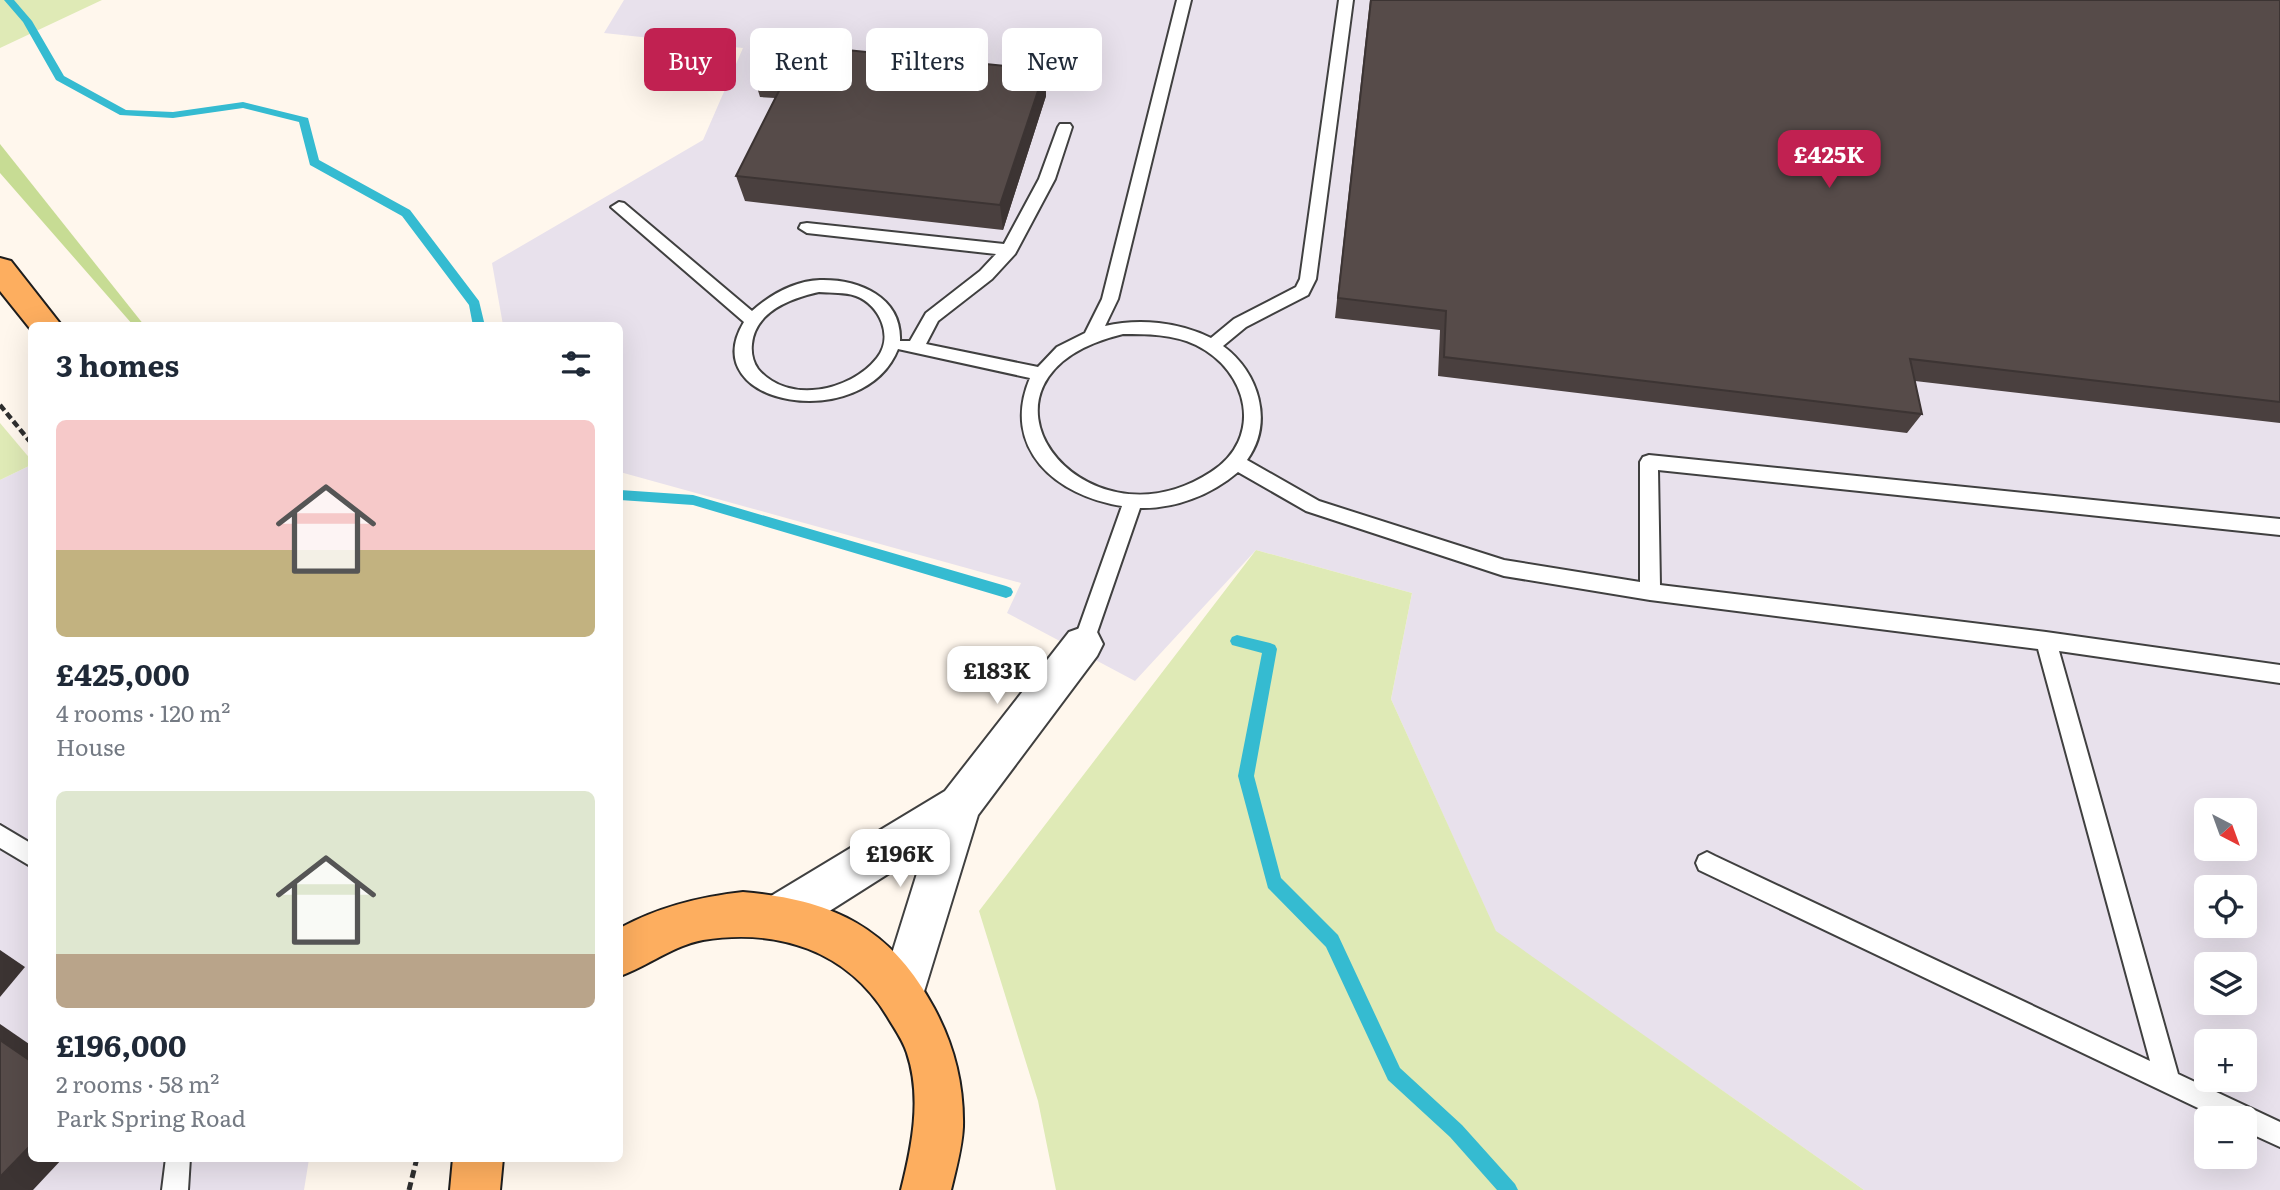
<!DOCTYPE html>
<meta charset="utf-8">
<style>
body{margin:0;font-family:Literata,serif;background:#f6f6f7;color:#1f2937;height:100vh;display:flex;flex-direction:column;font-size:26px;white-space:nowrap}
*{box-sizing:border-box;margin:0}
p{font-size:23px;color:#747a83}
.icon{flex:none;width:38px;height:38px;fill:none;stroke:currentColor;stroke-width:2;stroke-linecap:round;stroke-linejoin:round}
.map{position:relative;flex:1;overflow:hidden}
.drawer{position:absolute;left:28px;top:322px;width:595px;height:840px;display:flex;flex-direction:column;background:#fff;border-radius:10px;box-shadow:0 7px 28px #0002}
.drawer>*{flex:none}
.top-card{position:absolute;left:644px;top:28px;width:665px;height:63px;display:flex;gap:14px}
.needle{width:46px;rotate:139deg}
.controls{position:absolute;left:2194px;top:798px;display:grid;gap:14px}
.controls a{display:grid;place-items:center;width:63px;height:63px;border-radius:10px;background:#fff;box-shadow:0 7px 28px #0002;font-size:35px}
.price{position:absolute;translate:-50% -60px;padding:0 16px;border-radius:14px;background:#fff;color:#222;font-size:23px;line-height:46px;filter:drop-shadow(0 2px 4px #0008)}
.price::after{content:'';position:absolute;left:50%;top:42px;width:21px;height:16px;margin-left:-10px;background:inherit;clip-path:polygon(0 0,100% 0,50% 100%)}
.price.active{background:#c12151;color:#fff}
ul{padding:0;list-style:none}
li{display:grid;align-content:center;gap:14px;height:371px;padding:0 28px}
li span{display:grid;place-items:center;height:217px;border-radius:10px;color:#555}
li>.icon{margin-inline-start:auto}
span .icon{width:126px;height:126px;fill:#fffc;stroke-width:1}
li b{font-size:30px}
h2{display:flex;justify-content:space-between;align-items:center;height:84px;padding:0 28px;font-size:30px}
.tag{padding:0 24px;border-radius:10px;background:#fff;box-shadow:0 7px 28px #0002;font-size:24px;line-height:63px}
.tag.active{background:#c12151;color:#fff}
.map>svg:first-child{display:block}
.industrial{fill:#e8e1ec;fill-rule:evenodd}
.green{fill:#dfeab6}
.forest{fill:#c7dc94}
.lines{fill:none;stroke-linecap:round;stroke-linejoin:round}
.stream{fill:#35bbd1;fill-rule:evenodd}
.lane-casing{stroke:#404040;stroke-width:4}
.street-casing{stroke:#404040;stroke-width:4}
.primary-casing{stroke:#1e1e1e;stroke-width:4}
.path-far1{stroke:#2f2f2f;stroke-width:4.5;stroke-dasharray:7 3.5;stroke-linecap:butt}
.path{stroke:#2f2f2f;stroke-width:5;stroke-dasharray:8 4.5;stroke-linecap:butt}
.lane{fill:#fff;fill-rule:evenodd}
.street{fill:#fff;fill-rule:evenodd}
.primary{fill:#fdae5f;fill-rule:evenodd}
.wall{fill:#4a403f}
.shaded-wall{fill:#3c3433}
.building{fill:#564b49;stroke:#3c3433;stroke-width:2}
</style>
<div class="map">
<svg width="2280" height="1190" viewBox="0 0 2280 1190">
<rect width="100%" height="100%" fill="#fff7ed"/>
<g class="industrial">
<path d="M624,0h1656v1190h-416l-368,-258 -105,-233 21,-106 -156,-43 -121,131 -128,-68 14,-30 -401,-111v-146l-117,-1 -11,-62 211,-123 40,-92 -139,-15zM2207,810h38v39h-38zM2207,887h38v39h-38zM2207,964h38v39h-38zM2207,1041h38v39h-38zM2207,1118h38v39h-38z"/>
<path d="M31,465l1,693 277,1 -5,31h-304v-710z"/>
</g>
<g class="green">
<path d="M0,0h102l-102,48z"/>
<path d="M0,423l32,38 -1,4 -31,15z"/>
<path d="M1256,550l156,43 -21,106 105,232 368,259h-808l-18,-89 -59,-190z"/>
</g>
<path class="forest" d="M0,144l144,181h-11l-133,-152z"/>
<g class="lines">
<g class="stream">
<path d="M4,0h10l18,21 32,55 62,34 47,2 70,-10 65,16 11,42 91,50 69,91 6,25h-12l-4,-21 -67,-89 -92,-51 -11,-43 -56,-14 -70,10 -53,-3 -64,-35 -33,-58z"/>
<path d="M620,490l73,5 313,91 5,2 2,4 -2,4 -5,2 -313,-93 -73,-5z"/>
<path d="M1237,635l33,8 5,2 2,4 -23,127 27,102 57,57 62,133 62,57 53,59 3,6h-21l-47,-53 -62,-57 -62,-133 -58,-59 -30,-112 24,-123 -30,-8 -2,-4 2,-4z"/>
</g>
<g class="lane-casing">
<g id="lane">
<path d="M1177,0h14l-73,299 -13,27c34,-8 74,-4 106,12l23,-19 62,-32 4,-8 39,-279h14l-37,279 -8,16 -62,32 -23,19c36,26 51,77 24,114l72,41 185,59 136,22v-120l3,-5 6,-2 631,64v16l-622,-65 2,115 386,47 234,33v18l-221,-32 119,423 102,48v25l-35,-16v-13h-26l-520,-248 -3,-7 3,-7 8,-4 8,4 435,205 -112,-412 -388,-49 -146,-24 -198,-65 -68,-39c-27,23 -63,37 -98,36l-47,136 -3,6 -7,3 -7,-3 -3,-6 49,-138c-65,-10 -122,-57 -92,-128l-132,-29c-34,86 -205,57 -154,-27l-133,-115 8,-5 5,1 128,108c19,-17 43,-30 68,-31 39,-1 82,17 80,61h10l16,-28 54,-42 16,-17 -189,-21 -8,-5 2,-4 6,-1 197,21 35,-65 19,-52 2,-3h10l2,3 -17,52 -40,75 -23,25 -54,42 -12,23 112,23 19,-20 28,-14 17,-34zM819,292c12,1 26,0 37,4 24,9 38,41 21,62 -26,33 -89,47 -119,11 -5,-7 -7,-16 -6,-25 3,-33 40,-46 67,-52zM1123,334c24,0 50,0 73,11 53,26 68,93 15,127 -130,85 -266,-95 -88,-138z"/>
<path d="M0,825l32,19v23l-32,-19z"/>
<path d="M166,1158h24l-2,32h-26z"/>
</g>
</g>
<g class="street-casing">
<path id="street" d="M1083,627l14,5 6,12 -6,12 -119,159 -59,193 -16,7 -16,-7 -7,-16 44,-141 -126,80 -16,6 -16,-6 -6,-16 6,-16 179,-108 124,-159z"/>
</g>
<g class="primary-casing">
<g id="primary">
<path d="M0,258l11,3 51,65h-30v5l-32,-40z"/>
<path d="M743,892c89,8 148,35 191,116 20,37 30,76 29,119 -1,21 -7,42 -12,63h-50c11,-44 21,-92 6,-137 -4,-13 -13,-25 -20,-37 -40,-66 -110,-88 -184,-76 -31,6 -55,26 -83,36v-48c39,-21 78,-31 123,-36z"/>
<path d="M453,1158h50l-3,32h-50z"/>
</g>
</g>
<path class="path-far1" d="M0,405l32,39"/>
<path class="path" d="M409,1190l8,-32"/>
<use href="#lane" class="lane"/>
<use href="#street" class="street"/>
<use href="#primary" class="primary"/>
</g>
<g class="wall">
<path d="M1370,0h910v423l-365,-42 7,33 -15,19 -469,-57 2,-46 -105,-12z"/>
<path d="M1045,70l1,26 -43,134 -258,-29 -9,-25 39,-78 -15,-1 -8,-26z"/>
</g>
<g class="shaded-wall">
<path d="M1045,70l1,26 -43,134 -3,-25z"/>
<path d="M0,950l25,17 -25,30z"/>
<path d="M0,1024l32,22v16l-32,-22z"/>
<path d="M32,1144v14h31l-30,32h-33v-13z"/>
</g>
<g class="building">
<path d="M1371,0h909v402l-370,-43 12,55 -478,-57 2,-46 -108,-13z"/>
<path d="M767,42l278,28 -45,135 -264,-29 51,-101 -35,-4z"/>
<path d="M0,1040l32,22v82l-32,33z"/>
</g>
</svg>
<div class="controls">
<a><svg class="needle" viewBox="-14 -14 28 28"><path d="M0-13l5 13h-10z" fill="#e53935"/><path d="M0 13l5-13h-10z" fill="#747a83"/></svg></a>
<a><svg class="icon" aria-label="locate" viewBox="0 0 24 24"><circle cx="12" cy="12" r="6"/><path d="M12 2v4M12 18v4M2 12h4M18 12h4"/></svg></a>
<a><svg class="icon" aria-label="layers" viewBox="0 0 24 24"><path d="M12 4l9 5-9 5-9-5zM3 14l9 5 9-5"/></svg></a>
<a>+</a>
<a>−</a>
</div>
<b class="price active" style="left:1829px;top:190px">£425K</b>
<b class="price" style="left:997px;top:706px">£183K</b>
<b class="price" style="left:900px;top:889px">£196K</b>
<div class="top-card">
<a class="tag active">Buy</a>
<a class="tag">Rent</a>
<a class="tag">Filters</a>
<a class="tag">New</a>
</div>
<section class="drawer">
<h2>3 homes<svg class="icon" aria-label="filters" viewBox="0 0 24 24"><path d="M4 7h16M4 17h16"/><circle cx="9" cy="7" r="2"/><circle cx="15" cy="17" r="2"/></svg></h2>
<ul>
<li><span style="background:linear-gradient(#f6c9c9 60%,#c2b280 0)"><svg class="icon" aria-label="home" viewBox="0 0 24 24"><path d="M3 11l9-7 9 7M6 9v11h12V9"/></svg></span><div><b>£425,000</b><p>4 rooms · 120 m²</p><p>House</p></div></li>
<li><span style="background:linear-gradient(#dfe7d0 75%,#b9a48a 0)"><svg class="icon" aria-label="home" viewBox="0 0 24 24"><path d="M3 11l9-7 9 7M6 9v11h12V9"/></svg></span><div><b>£196,000</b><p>2 rooms · 58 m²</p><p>Park Spring Road</p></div></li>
</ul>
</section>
</div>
